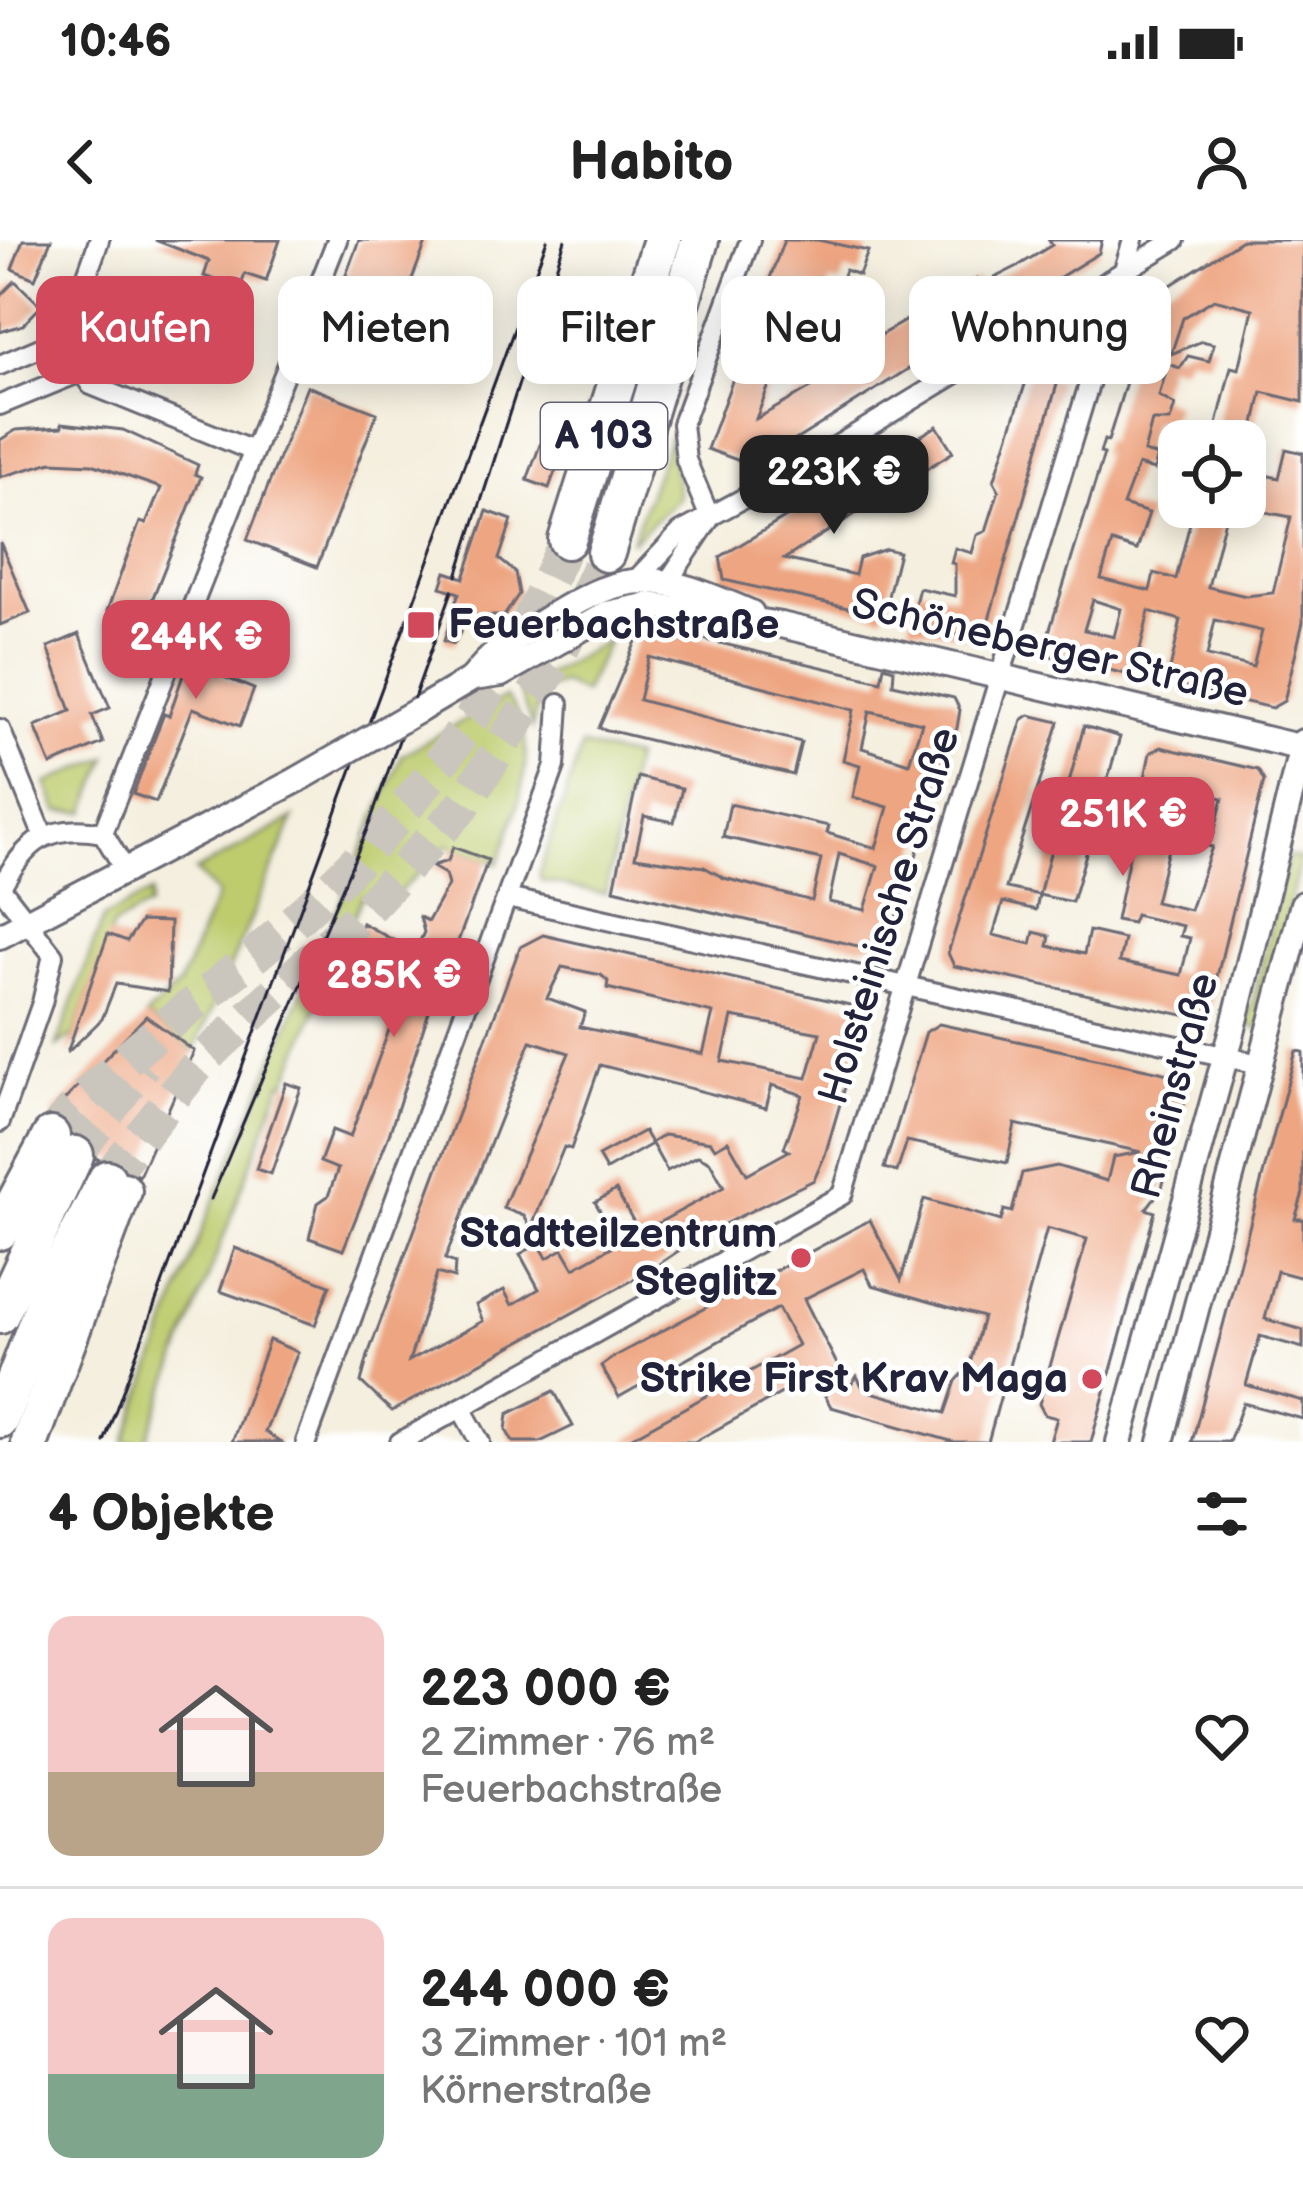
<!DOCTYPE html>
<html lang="de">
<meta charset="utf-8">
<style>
body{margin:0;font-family:"Balsamiq Sans",sans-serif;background:#f2f2f2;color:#222;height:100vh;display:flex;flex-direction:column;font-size:45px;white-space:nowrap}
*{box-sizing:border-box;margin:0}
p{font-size:39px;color:#767676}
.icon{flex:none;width:66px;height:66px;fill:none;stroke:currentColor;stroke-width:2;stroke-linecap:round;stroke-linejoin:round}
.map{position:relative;height:1202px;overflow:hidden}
.side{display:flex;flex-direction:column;background:#fff;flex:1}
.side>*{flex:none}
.guide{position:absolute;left:36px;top:36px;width:1233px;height:108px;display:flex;gap:24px}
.tools{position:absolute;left:1158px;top:180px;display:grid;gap:24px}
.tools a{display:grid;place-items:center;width:108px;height:108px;border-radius:24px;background:#fff;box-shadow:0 6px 30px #0003;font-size:60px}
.price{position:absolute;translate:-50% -102px;padding:0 27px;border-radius:24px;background:#d1495b;color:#fff;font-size:39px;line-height:78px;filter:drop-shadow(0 3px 6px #0008)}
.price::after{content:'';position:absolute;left:50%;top:72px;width:36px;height:27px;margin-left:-18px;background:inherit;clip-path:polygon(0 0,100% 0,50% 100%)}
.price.selected{background:#222;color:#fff}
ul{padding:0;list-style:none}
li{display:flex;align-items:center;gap:36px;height:300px;padding:0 48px}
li+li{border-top:3px solid #e0e0e0}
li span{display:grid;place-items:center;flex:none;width:336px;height:240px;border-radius:24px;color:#555}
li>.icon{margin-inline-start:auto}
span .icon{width:144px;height:144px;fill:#fffc;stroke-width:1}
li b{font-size:51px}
h2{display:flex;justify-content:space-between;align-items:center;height:144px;padding:0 48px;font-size:51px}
.pill{padding:0 42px;border-radius:24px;background:#fff;box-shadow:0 6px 30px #0003;font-size:42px;line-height:108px}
.pill.selected{background:#d1495b;color:#fff}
.status{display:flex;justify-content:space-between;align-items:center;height:84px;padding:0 60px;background:#fff;direction:ltr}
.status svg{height:33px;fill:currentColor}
header{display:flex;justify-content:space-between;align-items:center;height:156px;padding:0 48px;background:#fff;font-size:54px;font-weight:600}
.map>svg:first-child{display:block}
.green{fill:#becc6e;stroke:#707754;stroke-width:3}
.building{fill:#eea581;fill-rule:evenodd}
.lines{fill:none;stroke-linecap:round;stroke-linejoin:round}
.motorway-tunnel{stroke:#cac6bd;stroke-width:36;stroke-dasharray:36 18;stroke-linecap:butt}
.minor-casing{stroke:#6c6a74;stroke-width:24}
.tertiary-casing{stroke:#6c6a74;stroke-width:30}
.motorway-casing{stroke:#6c6a74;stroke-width:42}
.minor{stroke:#fff;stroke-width:18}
.tertiary{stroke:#fff;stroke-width:24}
.motorway{stroke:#fff;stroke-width:36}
.tram{stroke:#22223b;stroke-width:3}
.tertiary-bridge-casing{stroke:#6c6a74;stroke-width:30;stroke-linecap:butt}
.tertiary-bridge{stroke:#fff;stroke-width:24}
.poi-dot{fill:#d1495b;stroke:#fff;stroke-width:4.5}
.labels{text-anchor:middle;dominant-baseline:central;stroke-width:9;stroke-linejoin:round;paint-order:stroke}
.shield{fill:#fff;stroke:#646476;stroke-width:3}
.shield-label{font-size:39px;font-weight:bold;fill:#22223b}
.poi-label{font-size:42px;font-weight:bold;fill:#22223b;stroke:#fff;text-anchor:end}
.street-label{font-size:42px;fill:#22223b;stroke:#fff}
</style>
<div class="status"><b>10:46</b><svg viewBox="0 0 49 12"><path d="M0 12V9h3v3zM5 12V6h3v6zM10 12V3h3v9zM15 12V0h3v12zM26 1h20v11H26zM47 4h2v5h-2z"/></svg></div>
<header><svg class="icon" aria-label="back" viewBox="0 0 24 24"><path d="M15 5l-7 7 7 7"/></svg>Habito<svg class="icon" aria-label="person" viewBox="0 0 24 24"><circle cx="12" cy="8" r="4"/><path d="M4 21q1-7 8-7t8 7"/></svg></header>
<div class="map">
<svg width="1303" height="1202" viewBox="0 0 1303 1202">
<rect width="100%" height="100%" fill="#fff"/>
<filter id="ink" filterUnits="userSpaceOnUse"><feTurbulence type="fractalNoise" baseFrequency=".00833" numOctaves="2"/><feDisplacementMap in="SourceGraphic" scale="24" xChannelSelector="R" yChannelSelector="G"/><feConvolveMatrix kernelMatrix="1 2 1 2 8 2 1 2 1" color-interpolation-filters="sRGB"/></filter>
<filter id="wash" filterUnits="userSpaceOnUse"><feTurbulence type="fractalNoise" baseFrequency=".004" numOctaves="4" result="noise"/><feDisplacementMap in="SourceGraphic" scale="48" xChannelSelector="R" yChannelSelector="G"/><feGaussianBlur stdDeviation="2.7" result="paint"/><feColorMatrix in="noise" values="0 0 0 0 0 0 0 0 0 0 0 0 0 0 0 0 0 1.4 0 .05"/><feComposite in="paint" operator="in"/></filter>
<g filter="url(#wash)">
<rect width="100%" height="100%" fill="#f4efde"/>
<g class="green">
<path d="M669,199l10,58 -48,45z"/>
<path d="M609,400l-26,53 -21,-10 -21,8 -9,37 -13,-38z"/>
<path d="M505,457c42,41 10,120 -7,167l-51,-19 -61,60 -24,-8 -76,186 -4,-1 -136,360h-21l79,-217 198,-470z"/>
<path d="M582,506l52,12 -29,136 -64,-13 -2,-8z"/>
<path d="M108,517l-22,55 -28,-1 -11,-28z"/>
<path d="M294,578l-100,233 -48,-35 33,-31 38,-90 -21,-24z"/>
<path d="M1288,616l12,3 -40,170 -13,-3z"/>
<path d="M151,653l-2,13 -36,20 -40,110 -16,10 46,-128z"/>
</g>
<g id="blocks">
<g class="building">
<path d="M23,0h28l-16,39 -23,-10z"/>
<path d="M155,0h125l-14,41 -21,-7 -5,15 -36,-13 5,-15z"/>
<path d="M359,0h68l-28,73 -59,-22z"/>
<path d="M784,0h34l50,11 -9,24 -14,-5 -5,14 -9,-3 -14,39 -20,-7 -41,106 78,-44 -14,-24 28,-35 17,28 112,-65 3,6 38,-19 34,-21 -3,-5h53l-3,13 -102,63 -3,-5 -38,23 -3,-5 -34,21 5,9 -165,104 -11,1 -41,-15z"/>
<path d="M1242,0h61v162l-41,-10 -11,49h-38l18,-74 8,2 14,-60 -39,-10 -31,19 -12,36 31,-13 12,3 -5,17 -21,-5 -8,12 -12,-4 -9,32 16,9 -5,16h-18l-8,31 14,4 -4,14 -16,-5 -15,40 26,8 -12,37 -25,-8 -11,37 49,12 4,-18 22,6 18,-72h34l-20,80 38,9 27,-3 18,-76 -46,-9v-37l34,7 7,-29 17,4v169l-19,79 -12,7 -96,-22 -7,-12 12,-54 -32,-9 -15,65 -83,-20 -6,-11 59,-191 -4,-1 4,-13 4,1 44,-144zM1093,360l28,9 -7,28 -30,-7zM1215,380l47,11 -9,36 -46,-11z"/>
<path d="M15,41l26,25 -18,19 -23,7v-36z"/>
<path d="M1029,132l29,9 -70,242 -16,14 -63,-11 10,-38 36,8v-32l-4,-1 4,-15 17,5 5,-18 9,-4 13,-41 -5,-9z"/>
<path d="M307,146l70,27 -60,154 -70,-27z"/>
<path d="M62,183l61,7 75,35 -3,9 6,3 -59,148 -35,-14 33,-89 6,2 15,-36 -69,-24 -40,-2 -52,15v-37l16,-10 46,-3z"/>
<path d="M937,186l16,26 -169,107 71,16 4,-17 27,-9 13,3 -16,64 -159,-36 -4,-23z"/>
<path d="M540,205l22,8 -13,35 -22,-8z"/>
<path d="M487,271l25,9 -13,39 16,13 4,22 -15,22h-35l-15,28 -10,-3 15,-48 -18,-6 5,-15 18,6z"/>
<path d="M0,302l30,71 -30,12z"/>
<path d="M203,377l35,13 -17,46 33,13 -14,37 -47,-18 -37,94 -23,-8 31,-80 5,2z"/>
<path d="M643,385l238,56 3,-15 10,3 -1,15 61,14 6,12 -3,18 -68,212 -27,7 -248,-58 24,-112 44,11 -8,34 -30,-6 -9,41 69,10 20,11 88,23 9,-42 -98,-22 7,-33 99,22 -2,7 49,15 12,-41 -35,-10 7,-32 -17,-5 11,-50 -205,-53 -10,43 162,42 -8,33 -194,-47zM870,471l52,12 -13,40 -47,-15zM839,614l39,12 -13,44 -36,-8z"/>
<path d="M79,394l31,74 -18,7 11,28 -52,22 -16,-39 36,-15 -23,-64z"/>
<path d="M1029,475l30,7 -53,166 33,7 -3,15 -33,-8 -10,33 38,9 3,-12 16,4 -2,10 36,8 5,-23 35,8 -5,23 62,13 9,-37 -10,-2 3,-10 -48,-11 -3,8 -16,-3 34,-167 11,-6 97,23 6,11 -55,229 -12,8 -243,-52 -6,-13 74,-233zM1175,547l48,11 -9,35 -13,-3 -4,14 15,3 -22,63 -35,-8 16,-65 -8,-1z"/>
<path d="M1084,486l36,11 -48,165 -33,-7z"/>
<path d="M453,607l35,13 -31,84 4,6 -12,5 5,11 -14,24 3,7 -11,5 -43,133 -46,115 -34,-12 9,-35 10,-7 10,-27 -18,-7 12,-32 18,7 56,-154 -62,-12 18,-48 53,29 9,-20 -4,-15 8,4 20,-36 -3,-11 -14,-8 17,-5z"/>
<path d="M141,681l29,1 -2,70 -52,-8 -14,35 -35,34 41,-119 19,7z"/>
<path d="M543,695l316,72 6,12 -40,136 -11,25 -112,55 -58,39 -252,137 -31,-29 8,-30 151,-405zM562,727l39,8 7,6 -1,7 106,25 -10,41 -123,-27 5,-15 -38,-14zM732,777l88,16 -13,45 -85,-17zM531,801l38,12 -66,155 21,8 7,12 33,-81 7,2 29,-84 166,43 6,-23 31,10 -19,53 5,3 -42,23 -19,-33 -13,7 -4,-6 -47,-7 -13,8 -7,-12 -46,25 8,14 46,-26 15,27 31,-15 12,6 14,25 -84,46 -24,-43 -21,12 11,19 32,11 -64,36 -11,-19 -16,9 -8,-14 -19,10 19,35 -27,16 -8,-15 -28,15 7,16 -74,40 28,-88 17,5 1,-15 -10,-4z"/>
<path d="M146,776l48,35 -55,125 -23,-17h-20l-3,-18 -42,-27z"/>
<path d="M939,784l221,48 21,6 7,12 -26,98 -16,21 9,3 -64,230h-41l7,-24 -12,-3 -6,-11 48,-165 -40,-11 -59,214h-34l-123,-35 -17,-32 -120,67h-71l175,-97 -20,-37 -159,89 -18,-31 14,-10 255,-136 31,60 23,-81 77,22 3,-11 8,2 10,-39 35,-7 50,15 6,-24 28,-5 -126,-28 -8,39 -100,-22 -10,31 -13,-4 42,-136zM864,1029l8,16 111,32 -14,50 -13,14 -11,32 -81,-23 -7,-14 -8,12 -45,-89z"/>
<path d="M1296,811l7,1v141l-8,26h8v59l-26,-7 -12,48 38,11v18l-43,-12 -14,49 57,16v18l-60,-16 -14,39h-37z"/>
<path d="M286,843l15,5 -30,86 -15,-5z"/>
<path d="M235,1008l95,37 -15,40 -95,-34z"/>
<path d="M269,1100l29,12 -33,80 16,10h-49z"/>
<path d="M554,1151l19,35 -33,16h-27l-7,-12 2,-16z"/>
</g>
</g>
</g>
<g filter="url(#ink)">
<use href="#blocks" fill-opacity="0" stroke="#6c6a74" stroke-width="3"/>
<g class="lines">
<g class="motorway-tunnel">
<path d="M51,896c57,-71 135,-124 205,-182 143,-119 238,-243 311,-414"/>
<path d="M75,915l68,-91"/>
<path d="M107,939l94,-118 161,-147 99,-106 95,-147 50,-108"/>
</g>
<g class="minor-casing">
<g id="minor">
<path d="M99,0c-16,51 -44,97 -8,145l162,66"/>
<path d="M0,125l68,-29"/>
<path d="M0,165l81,-33"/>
<path d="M710,278l-24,-58 -4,-36 68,-184"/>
<path d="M636,340l45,-48 121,-65 373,-227"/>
<path d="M669,340l41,-62"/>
<path d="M0,489l43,106"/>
<path d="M103,593l234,-593"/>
<path d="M0,647l53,68 -11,48 -42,119"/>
<path d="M1,647c25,-45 48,-65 102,-54l24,40"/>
<path d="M507,658l757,167"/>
<path d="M461,1168l19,34"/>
<path d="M306,1202l249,-676 4,-62"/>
<path d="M400,1202l442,-247 291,-955"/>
</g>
</g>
<g class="tertiary-casing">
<g id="tertiary">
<path d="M473,438c19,-27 43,-40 71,-57 89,-56 113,-48 207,-8"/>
<path d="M419,470l54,-32 28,-4 106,-60 43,-9 131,20 522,123"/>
<path d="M0,696l297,-156"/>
<path d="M1119,1202l114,-413 70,-287"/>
<path d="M1161,1202l142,-538"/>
</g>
</g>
<g class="motorway-casing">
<g id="motorway">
<path d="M567,300l95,-300"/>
<path d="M606,313l94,-313"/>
<path d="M0,991l51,-95"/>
<path d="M0,1075l75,-160"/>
<path d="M0,1179l50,-130 57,-110"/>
<path d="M30,1202l93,-251"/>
</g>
</g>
<use href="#minor" class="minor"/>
<use href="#tertiary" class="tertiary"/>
<use href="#motorway" class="motorway"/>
<g class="tram">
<path d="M457,336l108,-336"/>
<path d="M211,959l159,-377 82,-231"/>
<path d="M104,1202l443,-1202"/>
</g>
<g class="tertiary-bridge-casing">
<path id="tertiary-bridge" d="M297,540l122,-70"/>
</g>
<use href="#tertiary-bridge" class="tertiary-bridge"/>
</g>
</g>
<g class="poi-dot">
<rect x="406" y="370" width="30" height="30" rx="6"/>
<circle cx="801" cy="1018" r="12"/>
<circle cx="1092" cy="1139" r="12"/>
</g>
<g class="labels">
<rect class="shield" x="541" y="163" width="126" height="66" rx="9"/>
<g class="shield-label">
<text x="604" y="196">A 103</text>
</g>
<g class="poi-label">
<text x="448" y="385" text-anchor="start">Feuerbachstraße</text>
<text x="777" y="994">Stadtteilzentrum<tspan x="777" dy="48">Steglitz</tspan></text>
<text x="1068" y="1139">Strike First Krav Maga</text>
</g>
<g class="street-label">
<text transform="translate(1050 409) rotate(13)">Schöneberger Straße</text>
<text transform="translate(890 676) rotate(-73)">Holsteinische Straße</text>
<text transform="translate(1176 846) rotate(-75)">Rheinstraße</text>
</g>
</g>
</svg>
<div class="tools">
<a><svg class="icon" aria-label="locate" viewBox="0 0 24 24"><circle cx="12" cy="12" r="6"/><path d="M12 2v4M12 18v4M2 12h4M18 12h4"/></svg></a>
</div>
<b class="price selected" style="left:834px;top:297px">223K €</b>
<b class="price" style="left:196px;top:462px">244K €</b>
<b class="price" style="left:1123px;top:639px">251K €</b>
<b class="price" style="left:394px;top:800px">285K €</b>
<div class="guide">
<a class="pill selected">Kaufen</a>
<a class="pill">Mieten</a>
<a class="pill">Filter</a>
<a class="pill">Neu</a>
<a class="pill">Wohnung</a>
</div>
</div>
<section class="side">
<h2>4 Objekte<svg class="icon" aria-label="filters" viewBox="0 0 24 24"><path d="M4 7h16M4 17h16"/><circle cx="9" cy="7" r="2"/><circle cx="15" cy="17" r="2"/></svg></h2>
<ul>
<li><span style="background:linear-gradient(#f6c9c9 65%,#b9a48a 0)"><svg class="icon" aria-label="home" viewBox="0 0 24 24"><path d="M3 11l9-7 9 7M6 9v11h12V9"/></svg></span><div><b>223 000 €</b><p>2 Zimmer · 76 m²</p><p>Feuerbachstraße</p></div><svg class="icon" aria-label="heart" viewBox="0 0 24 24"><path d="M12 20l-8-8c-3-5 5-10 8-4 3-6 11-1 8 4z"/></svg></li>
<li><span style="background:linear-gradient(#f6c9c9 65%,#7fa58c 0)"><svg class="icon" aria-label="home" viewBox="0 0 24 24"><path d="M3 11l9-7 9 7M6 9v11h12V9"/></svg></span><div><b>244 000 €</b><p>3 Zimmer · 101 m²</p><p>Körnerstraße</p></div><svg class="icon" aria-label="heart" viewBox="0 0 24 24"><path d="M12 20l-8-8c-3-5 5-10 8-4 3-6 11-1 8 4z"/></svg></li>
</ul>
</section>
